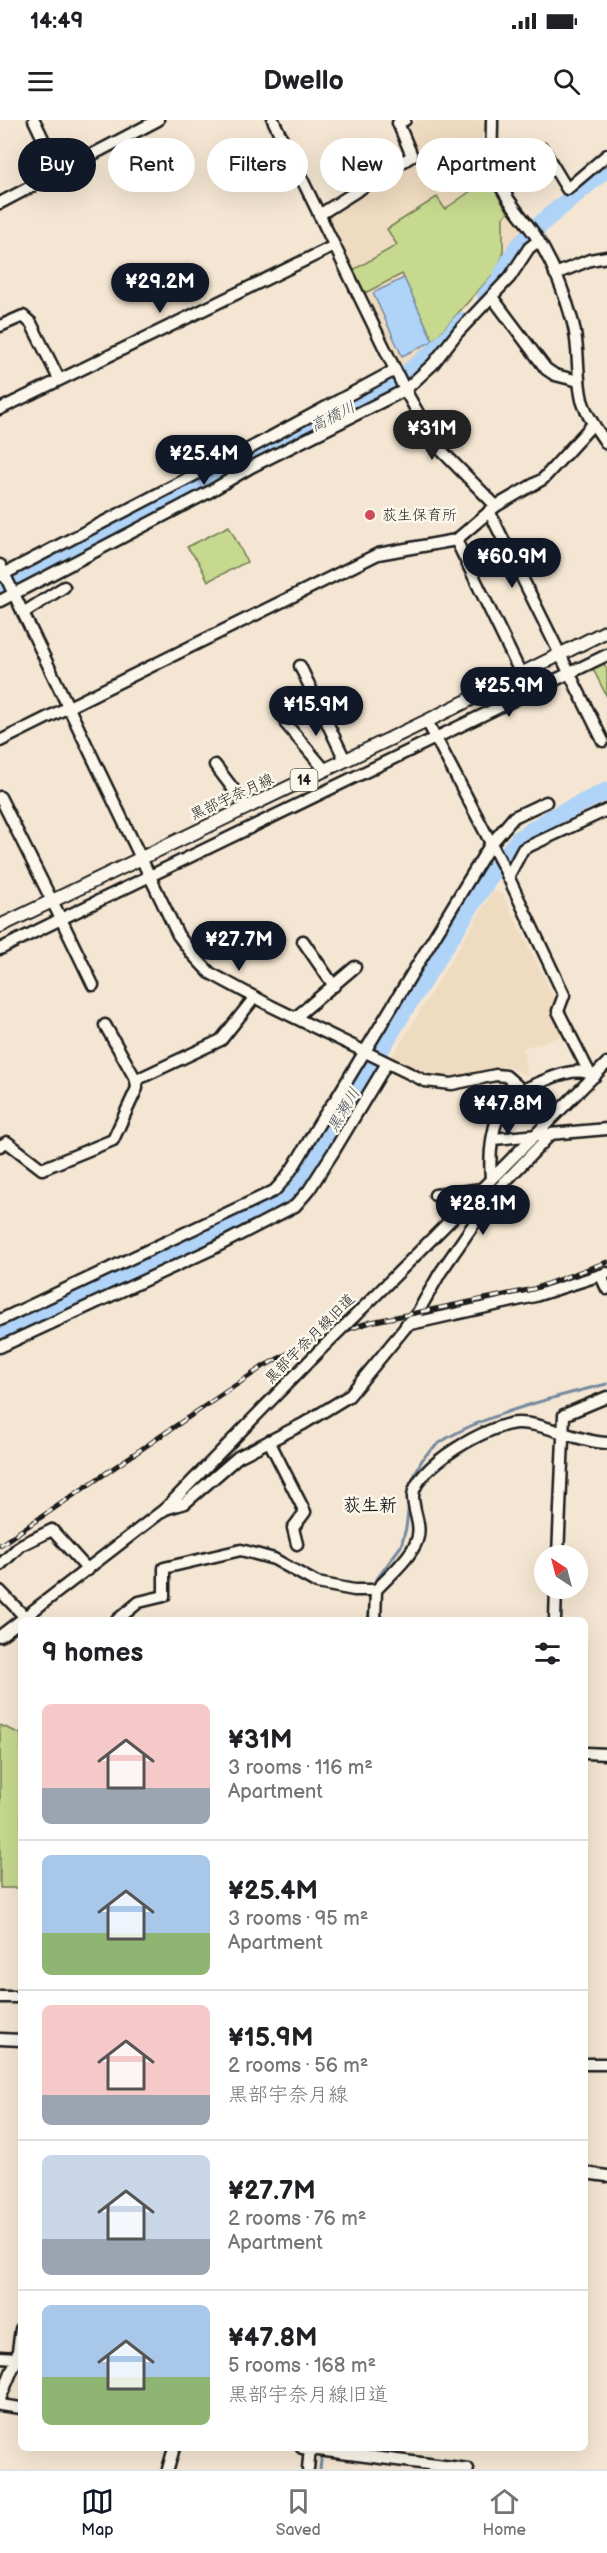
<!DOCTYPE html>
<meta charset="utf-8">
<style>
body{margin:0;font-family:"Balsamiq Sans","Klee One",sans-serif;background:#f2f2f2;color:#202124;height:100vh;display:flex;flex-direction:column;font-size:22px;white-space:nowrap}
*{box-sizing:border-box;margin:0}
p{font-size:20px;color:#757577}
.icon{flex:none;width:33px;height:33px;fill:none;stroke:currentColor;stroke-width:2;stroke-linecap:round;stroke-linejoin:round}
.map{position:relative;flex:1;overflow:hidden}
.details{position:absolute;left:18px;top:1497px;width:570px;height:834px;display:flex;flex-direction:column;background:#fff;border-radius:9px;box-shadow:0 6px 24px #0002}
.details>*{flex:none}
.banner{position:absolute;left:18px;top:18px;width:572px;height:54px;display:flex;gap:12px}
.needle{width:39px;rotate:324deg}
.controls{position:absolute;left:534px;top:1425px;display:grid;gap:12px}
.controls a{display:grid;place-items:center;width:54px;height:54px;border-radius:50%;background:#fff;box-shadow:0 6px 24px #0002;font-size:30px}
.price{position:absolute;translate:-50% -51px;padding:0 14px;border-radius:21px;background:#111827;color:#fff;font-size:20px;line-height:39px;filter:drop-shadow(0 2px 3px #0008)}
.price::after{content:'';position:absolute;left:50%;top:36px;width:18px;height:14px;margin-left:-9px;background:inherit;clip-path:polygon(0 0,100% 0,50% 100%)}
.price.on{background:#222;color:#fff}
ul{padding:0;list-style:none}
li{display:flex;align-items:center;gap:18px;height:150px;padding:0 24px}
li+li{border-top:2px solid #e0e0e0}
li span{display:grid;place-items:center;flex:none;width:168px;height:120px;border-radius:9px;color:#555}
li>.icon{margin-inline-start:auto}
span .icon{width:72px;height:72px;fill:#fffc;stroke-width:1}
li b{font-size:26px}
h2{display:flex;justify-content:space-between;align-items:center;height:72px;padding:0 24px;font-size:26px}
.tag{padding:0 21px;border-radius:27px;background:#fff;box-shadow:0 6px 24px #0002;font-size:21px;line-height:54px}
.tag.on{background:#111827;color:#fff}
.status{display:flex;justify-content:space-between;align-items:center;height:42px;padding:0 30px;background:#fff;direction:ltr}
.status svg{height:16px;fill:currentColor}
header{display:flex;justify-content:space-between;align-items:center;height:78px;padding:0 24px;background:#fff;font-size:27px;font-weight:700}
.menu{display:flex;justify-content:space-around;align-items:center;height:84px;border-top:2px solid #e0e0e0;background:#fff;font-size:16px;color:#757577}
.menu a{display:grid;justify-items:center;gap:3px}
.menu .on{color:#111827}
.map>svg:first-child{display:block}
.built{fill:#efdbc0}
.green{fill:#c6d98e;stroke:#717a55;stroke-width:1.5}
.water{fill:#b0d3f8;stroke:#758aa0;stroke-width:1.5}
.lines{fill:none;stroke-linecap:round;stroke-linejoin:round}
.stream{stroke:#758aa0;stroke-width:3}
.river{stroke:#b0d3f8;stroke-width:18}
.minor-casing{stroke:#1c1c1c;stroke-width:15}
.major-casing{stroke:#1c1c1c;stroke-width:16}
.minor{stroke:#fbf7ec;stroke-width:10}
.major{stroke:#fbf7ec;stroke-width:12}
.rail-casing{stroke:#1c1c1c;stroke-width:5}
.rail{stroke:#fbf7ec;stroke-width:3;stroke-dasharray:9;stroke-linecap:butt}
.minor-bridge-casing{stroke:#1c1c1c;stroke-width:15;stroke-linecap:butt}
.minor-bridge{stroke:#fbf7ec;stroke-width:10}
.poi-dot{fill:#d1495b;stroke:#fbf7ec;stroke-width:2}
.labels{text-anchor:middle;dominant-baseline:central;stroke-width:5;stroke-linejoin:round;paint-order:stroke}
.shield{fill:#fbf7ec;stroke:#5f5e5a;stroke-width:1.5}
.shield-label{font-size:14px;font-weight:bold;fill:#1c1c1c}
.poi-label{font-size:15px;fill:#1c1c1c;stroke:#fbf7ec;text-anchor:start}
.street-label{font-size:15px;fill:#1c1c1c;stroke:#fbf7ec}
.water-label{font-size:16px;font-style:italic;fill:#48535e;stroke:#fbf7ec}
.quarter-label{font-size:18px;font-weight:bold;fill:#1c1c1c;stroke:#fbf7ec}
</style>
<div class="status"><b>14:49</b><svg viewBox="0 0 49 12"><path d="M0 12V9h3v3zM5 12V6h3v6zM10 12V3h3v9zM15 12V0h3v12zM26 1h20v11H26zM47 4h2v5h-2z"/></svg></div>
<header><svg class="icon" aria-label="menu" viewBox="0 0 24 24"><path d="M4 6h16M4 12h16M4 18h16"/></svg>Dwello<svg class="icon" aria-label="search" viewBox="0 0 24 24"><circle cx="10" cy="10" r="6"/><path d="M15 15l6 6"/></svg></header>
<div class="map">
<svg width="607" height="2349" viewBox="0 0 607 2349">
<rect width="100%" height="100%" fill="#f4e6d2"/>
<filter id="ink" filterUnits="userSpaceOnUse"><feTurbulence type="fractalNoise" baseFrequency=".0167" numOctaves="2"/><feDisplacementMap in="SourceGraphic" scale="12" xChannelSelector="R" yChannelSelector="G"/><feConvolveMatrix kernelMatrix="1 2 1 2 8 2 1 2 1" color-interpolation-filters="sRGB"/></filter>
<g filter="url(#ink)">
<g class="built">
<path d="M419,0h66l2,51 19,37 19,24 -8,8 -17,29 -71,78 -29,23 -74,-153 91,-58 -13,-31z"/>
<path d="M493,771l10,4 52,105 -3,13 14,22 -43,13 4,28 -18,-9 -62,12 -22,-6 -33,-16z"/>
</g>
<g class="green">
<path d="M488,59l20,33 -5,6v37l-7,16 -63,70 -31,-67 -39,20 -10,-24 44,-25 -10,-16 50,-32 8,12z"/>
<path d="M229,406l18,36 -39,19 -10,-20 -11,-14z"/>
<path d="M603,542l4,7v28l-15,-30z"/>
<path d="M0,1605l21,9v154h-21z"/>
</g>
<path class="water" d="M404,158l29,63 -31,15 -29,-63z"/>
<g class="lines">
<g class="stream">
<path d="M411,1364c4,-9 8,-22 15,-29 27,-33 139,-61 181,-71"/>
<path d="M368,1500l4,-34 29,-40 5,-18 3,-25"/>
<path d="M320,2349l2,-16"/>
</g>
<g class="river">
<path d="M486,176l13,-15 18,-33 28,-28 62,-52"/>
<path d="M0,469l389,-201 48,-39 26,-28"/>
<path d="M0,1216l267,-126 32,-25 104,-173 89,-139 27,-34 34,-22 54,-26"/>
</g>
<g class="minor-casing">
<g id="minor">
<path d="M34,0l25,52"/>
<path d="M273,0l132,270 31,55 60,61"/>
<path d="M492,0c0,18 -2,37 4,54 7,23 26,42 39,61 17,26 30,59 38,88 7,26 3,52 9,77 5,16 15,30 25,44"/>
<path d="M496,54l47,-25 24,40 40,-34"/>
<path d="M0,83l158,-83"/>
<path d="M319,95l93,-59 -14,-33 7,-3"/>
<path d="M555,154l35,-14 17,-3"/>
<path d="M492,177l54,72 9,6 24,6"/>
<path d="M0,206l23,-10 8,7 28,56"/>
<path d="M0,289l334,-163"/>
<path d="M489,391l114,230"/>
<path d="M456,420l65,134"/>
<path d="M0,445l178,370 15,20 17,18 61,33 154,75 27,3 44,-9 10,1 16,14c21,-8 52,-27 73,-14"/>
<path d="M0,456l204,-106 26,-11 165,-89"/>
<path d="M0,481l209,-109 42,-25 154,-77 28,-26 25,-32 52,-55 19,-29 9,-7"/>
<path d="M23,493l41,-26"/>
<path d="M300,546l45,94"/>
<path d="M427,601l78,149 59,125 -6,16 31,61"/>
<path d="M286,604l39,46"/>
<path d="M0,621l378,-187 78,-14 40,-34 47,-27 50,-55"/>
<path d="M215,645l32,42"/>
<path d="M0,677l61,122 546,-264"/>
<path d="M508,757l15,-28 84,-39"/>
<path d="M303,821l31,45"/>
<path d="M0,829l61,-30 32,66"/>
<path d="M296,897l59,-50"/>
<path d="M136,960l85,-40 34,-43"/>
<path d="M493,1019l114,-10"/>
<path d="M0,1026l7,-4 35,27 71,-29 24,-52 -1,-8 -31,-55"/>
<path d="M491,1059c-2,-23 0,-58 16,-78 4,-4 11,-8 15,-11"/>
<path d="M435,1075l47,-6"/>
<path d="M601,1156l6,13"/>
<path d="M372,1179l235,-236"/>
<path d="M0,1200l274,-129c26,-26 39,-64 62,-92l154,-254 24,-28 32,-15"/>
<path d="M406,1205l129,-29 72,-23"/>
<path d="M0,1227l210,-97 85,-44 14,-16 25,-39 53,-88"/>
<path d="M269,1321l36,71 -12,16 4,16"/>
<path d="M165,1389l20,-6 53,-46 65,-33 46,-28 69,-84 22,-39 58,-84 52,-54"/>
<path d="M558,1436l6,-141 43,-18"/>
<path d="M0,1445l21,-20 31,-15 36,40"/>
<path d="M0,1471l25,26"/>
<path d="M21,1500l144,-111 154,-158"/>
<path d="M117,1500l22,-18 25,-6v-28l77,-18 33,9 43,24 37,7h22"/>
<path d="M375,1500l1,-30c13,-14 30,-28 39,-45 9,-18 -2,-31 -2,-49 1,-29 78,-73 105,-73 28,0 60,19 89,20"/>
<path d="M555,1500l1,-32"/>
<path d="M0,1516l21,-16"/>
<path d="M585,1633l22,1"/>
<path d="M0,1877h21"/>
<path d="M0,1919l21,1"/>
<path d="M585,1944h22"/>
<path d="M585,2053l22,3"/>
<path d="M0,2237l17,1 4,-29"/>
<path d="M0,2279l17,-41"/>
<path d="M0,2285l21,3"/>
<path d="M302,2328l166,21"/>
<path d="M168,2349l6,-21"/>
<path d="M308,2349l2,-21"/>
</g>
</g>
<g class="major-casing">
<path id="major" d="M0,806l427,-205 180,-90"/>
</g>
<use href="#minor" class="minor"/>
<use href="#major" class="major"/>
<g class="rail-casing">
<path id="rail" d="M0,1425l264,-179 50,-26 57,-18 162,-33 74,-27"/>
</g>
<use href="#rail" class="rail"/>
<g class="minor-bridge-casing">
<path id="minor-bridge" d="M319,1231l53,-52"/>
</g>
<use href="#minor-bridge" class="minor-bridge"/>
</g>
</g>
<circle class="poi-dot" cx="370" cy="395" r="6"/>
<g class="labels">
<rect class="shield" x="290.5" y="649" width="27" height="22" rx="4.5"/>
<g class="shield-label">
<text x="304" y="660">14</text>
</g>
<g class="poi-label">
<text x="382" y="395">荻生保育所</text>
</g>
<g class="street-label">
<text transform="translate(232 677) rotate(-25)">黒部宇奈月線</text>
<text transform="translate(310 1219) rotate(-45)">黒部宇奈月線旧道</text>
</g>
<g class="water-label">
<text transform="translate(333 297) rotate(-27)">高橋川</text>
<text transform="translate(344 990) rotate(-59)">黒瀬川</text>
</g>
<g class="quarter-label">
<text x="370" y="1385">荻生新</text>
</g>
</g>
</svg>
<div class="controls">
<a><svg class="needle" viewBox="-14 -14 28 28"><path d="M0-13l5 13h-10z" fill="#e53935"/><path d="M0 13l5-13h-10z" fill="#757577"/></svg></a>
</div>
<b class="price" style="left:160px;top:194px">¥29.2M</b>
<b class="price on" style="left:432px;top:341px">¥31M</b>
<b class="price" style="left:204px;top:366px">¥25.4M</b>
<b class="price" style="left:512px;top:469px">¥60.9M</b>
<b class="price" style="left:509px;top:598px">¥25.9M</b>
<b class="price" style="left:316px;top:617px">¥15.9M</b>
<b class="price" style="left:239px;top:852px">¥27.7M</b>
<b class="price" style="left:508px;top:1016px">¥47.8M</b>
<b class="price" style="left:483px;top:1116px">¥28.1M</b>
<div class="banner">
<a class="tag on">Buy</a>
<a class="tag">Rent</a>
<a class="tag">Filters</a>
<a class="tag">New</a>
<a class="tag">Apartment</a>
</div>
<section class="details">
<h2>9 homes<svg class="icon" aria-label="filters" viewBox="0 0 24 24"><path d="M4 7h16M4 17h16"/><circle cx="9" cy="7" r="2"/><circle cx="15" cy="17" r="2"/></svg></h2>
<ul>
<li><span style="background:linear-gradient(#f6c9c9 70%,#9aa5b1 0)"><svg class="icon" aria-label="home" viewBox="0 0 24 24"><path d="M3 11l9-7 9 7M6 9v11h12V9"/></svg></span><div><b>¥31M</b><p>3 rooms · 116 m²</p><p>Apartment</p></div></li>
<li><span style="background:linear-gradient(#a9c7e8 65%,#8fb573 0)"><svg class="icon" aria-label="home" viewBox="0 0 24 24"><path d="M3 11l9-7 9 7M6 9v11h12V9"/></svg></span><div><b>¥25.4M</b><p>3 rooms · 95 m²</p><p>Apartment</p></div></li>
<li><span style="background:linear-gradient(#f6c9c9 75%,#9aa5b1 0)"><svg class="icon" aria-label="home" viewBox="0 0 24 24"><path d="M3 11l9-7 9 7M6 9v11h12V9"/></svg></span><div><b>¥15.9M</b><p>2 rooms · 56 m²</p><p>黒部宇奈月線</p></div></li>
<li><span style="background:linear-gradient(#c9d6e8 70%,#9aa5b1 0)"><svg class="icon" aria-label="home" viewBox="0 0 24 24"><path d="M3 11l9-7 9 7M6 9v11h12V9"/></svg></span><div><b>¥27.7M</b><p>2 rooms · 76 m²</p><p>Apartment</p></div></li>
<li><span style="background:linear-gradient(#a9c7e8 60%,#8fb573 0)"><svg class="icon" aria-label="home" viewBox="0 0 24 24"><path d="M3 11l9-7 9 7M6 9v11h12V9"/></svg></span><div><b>¥47.8M</b><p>5 rooms · 168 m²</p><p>黒部宇奈月線旧道</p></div></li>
</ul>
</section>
</div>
<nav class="menu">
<a class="on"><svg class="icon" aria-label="map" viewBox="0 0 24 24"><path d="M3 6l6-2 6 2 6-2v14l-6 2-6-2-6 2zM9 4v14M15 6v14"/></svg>Map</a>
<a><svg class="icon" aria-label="saved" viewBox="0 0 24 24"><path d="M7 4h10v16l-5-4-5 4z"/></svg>Saved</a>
<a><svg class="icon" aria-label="home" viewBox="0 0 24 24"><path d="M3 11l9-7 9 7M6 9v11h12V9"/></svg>Home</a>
</nav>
